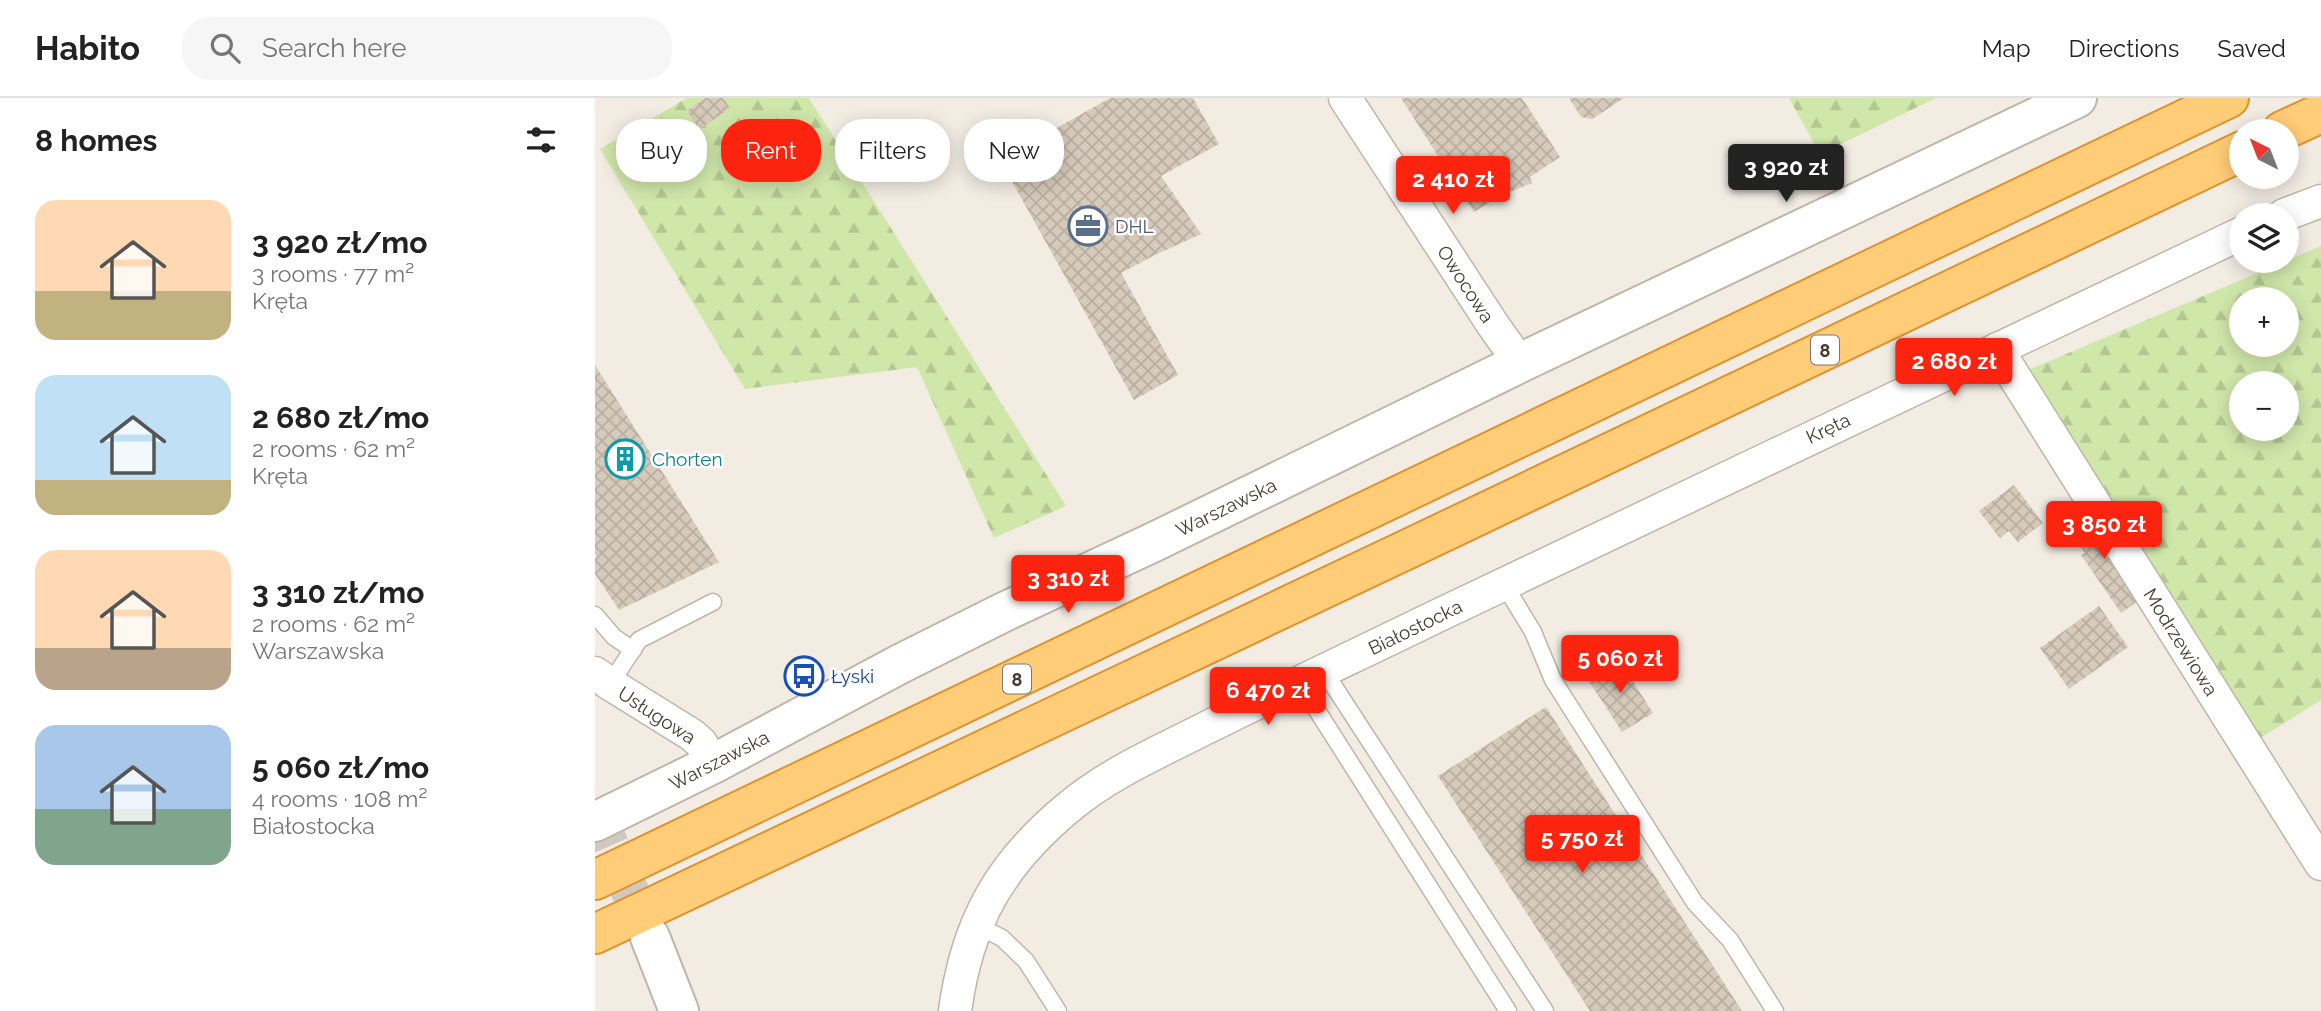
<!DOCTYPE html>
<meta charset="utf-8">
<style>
body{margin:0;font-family:Raleway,sans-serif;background:#f6f6f6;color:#222;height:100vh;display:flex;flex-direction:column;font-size:26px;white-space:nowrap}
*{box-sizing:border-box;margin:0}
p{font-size:23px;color:#767676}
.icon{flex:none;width:38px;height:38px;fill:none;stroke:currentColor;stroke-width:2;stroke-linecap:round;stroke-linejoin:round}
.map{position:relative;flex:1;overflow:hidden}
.sheet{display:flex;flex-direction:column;background:#fff;width:595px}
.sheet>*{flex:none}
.top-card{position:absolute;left:21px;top:21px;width:665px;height:63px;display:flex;gap:14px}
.needle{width:46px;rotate:318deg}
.tools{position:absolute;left:1634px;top:21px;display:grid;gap:14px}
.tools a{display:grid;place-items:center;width:70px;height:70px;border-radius:50%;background:#fff;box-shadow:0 4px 18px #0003;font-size:35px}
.price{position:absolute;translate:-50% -60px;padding:0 16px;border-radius:7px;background:#fc240f;color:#fff;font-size:23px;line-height:46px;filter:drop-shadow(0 2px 4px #0008)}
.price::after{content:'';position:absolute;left:50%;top:42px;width:21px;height:16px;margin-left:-10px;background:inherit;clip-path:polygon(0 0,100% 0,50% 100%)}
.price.selected{background:#222;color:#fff}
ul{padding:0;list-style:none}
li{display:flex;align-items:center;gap:21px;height:175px;padding:0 35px}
li span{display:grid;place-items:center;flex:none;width:196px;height:140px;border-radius:21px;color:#555}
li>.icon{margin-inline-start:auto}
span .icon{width:84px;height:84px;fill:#fffc;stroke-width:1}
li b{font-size:30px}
h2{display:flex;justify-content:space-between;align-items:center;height:84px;padding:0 35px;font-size:30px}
.chip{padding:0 24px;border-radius:28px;background:#fff;box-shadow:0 4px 18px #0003;font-size:24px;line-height:63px}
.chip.selected{background:#fc240f;color:#fff}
header{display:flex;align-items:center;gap:42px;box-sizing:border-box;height:98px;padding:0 35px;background:#fff;border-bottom:2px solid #e0e0e0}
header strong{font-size:33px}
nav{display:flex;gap:38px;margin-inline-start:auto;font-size:24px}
.search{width:490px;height:63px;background:#f6f6f6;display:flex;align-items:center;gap:18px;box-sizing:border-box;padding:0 24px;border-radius:28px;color:#767676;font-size:26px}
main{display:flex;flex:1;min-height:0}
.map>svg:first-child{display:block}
.forest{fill:url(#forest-firs);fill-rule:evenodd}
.building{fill:url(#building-cross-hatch)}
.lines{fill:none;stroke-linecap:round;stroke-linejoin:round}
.tertiary-tunnel{stroke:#cfc9c0;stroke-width:38;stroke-dasharray:38 19;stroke-linecap:butt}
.service-casing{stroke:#c0b6a8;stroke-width:19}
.minor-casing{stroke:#c0b6a8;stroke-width:35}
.tertiary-casing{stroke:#c0b6a8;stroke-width:42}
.trunk-casing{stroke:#de9330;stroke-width:42}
.service{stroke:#fff;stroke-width:16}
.minor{stroke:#fff;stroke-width:32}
.tertiary{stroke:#fff;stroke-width:38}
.trunk{stroke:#fc7;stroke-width:38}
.labels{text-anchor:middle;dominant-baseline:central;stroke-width:5;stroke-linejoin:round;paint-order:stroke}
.shield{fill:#fff;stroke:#7b7670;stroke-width:2}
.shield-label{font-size:18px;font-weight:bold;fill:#433c33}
.service-label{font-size:19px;fill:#4e5e75;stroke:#fff;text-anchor:start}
.street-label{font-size:19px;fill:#433c33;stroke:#fff}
.culture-label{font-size:19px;fill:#0d838f;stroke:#fff;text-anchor:start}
.transit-label{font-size:19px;fill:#164399;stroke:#fff;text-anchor:start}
</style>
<header>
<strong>Habito</strong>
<div class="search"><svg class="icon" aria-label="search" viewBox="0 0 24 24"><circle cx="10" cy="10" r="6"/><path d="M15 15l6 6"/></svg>Search here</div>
<nav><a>Map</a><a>Directions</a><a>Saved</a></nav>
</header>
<main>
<section class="sheet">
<h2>8 homes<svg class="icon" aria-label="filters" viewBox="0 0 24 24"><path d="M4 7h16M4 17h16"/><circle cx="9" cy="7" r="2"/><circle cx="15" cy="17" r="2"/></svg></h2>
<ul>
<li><span style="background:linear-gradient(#ffd9b3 65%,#c2b280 0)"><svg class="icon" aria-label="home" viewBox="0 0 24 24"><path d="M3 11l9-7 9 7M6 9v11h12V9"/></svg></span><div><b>3 920 zł/mo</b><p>3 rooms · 77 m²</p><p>Kręta</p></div></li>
<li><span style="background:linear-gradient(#bfe0f5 75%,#c2b280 0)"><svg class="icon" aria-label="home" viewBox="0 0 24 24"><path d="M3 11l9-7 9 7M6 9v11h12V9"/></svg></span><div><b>2 680 zł/mo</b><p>2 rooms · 62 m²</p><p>Kręta</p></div></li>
<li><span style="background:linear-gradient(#ffd9b3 70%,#b9a48a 0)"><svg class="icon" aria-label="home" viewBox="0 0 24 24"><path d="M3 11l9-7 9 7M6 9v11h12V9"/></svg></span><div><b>3 310 zł/mo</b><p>2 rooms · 62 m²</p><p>Warszawska</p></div></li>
<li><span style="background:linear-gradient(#a9c7e8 60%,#7fa58c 0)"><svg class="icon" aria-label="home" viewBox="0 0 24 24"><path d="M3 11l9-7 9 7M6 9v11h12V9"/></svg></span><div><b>5 060 zł/mo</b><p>4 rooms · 108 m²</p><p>Białostocka</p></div></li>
</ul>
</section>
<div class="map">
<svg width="1726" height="913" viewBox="0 0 1726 913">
<defs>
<pattern id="forest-firs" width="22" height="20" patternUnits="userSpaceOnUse" patternTransform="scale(1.75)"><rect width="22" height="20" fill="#d0e7aa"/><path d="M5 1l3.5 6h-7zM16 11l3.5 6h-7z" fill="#b4c793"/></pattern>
<pattern id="building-cross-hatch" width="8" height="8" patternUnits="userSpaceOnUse" patternTransform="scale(1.75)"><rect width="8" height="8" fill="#d6cabb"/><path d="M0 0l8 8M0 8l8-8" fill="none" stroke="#b9aea1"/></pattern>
</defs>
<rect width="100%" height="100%" fill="#f2ece3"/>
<g class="forest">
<path d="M92,0h122l257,408 -72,32 -77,-171 -172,22 -145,-240z"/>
<path d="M1194,0h147l-116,56z"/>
<path d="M1726,148v454l-72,45 -223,-374zM1647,201h45v46h-45zM1647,285h45v46h-45z"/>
</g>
<g class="building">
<path d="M110,0h18l7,10 -30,21 -13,-18z"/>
<path d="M515,0h83l26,46 -58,32 40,58 -46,21 -34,18 57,102 -44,25 -134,-240z"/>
<path d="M806,0h121l38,59 -30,20 2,6 -30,12 -28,17z"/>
<path d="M974,0h55l-32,21 -11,-2z"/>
<path d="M0,267l124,197 -100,48 -24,-36v-16l2,-1 -2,-3z"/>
<path d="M1419,387l29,38 -25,19 -9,-11 -9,7 -21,-27z"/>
<path d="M1489,408l61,90 -24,17 -40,-58 4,-2 -22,-32z"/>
<path d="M1504,508l29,41 -59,42 -29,-41z"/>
<path d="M1023,560l35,55 -31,19 -35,-54z"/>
<path d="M951,609l196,304h-152l-152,-235z"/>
</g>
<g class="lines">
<path class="tertiary-tunnel" d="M0,713l55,126"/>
<g class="service-casing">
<g id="service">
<path d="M909,486l29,48 20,48 142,223 35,37 45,71"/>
<path d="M0,517l19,22 19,13"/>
<path d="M729,573l221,340"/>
<path d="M704,584l209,329"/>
<path d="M15,586l29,-44 74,-38"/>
<path d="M381,827l26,13 24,23 32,50"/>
</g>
</g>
<g class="minor-casing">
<g id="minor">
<path d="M750,0l148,227 27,38"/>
<path d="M1689,117l37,-14"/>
<path d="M1402,251l324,515"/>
<path d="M0,575l15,11 82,51 9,8 12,21"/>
<path d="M360,913c12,-89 45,-147 114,-204 41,-34 88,-54 135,-78 76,-38 153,-74 231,-112 268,-129 537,-257 807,-384"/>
</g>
</g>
<g class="tertiary-casing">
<g id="tertiary">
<path d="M0,724l118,-58 187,-100 104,-52 152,-71 364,-178 557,-265"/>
<path d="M55,839l29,74"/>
</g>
</g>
<g class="trunk-casing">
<g id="trunk">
<path d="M1687,33l39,-18"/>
<path d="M0,782l1634,-782"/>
<path d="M0,836l813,-385 834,-398"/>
</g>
</g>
<use href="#service" class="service"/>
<use href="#minor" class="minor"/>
<use href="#tertiary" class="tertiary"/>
<use href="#trunk" class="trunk"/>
</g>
<defs>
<g id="office-ring" transform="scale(2.0125)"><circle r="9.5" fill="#fff" stroke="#5c6f8a" stroke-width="1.5"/><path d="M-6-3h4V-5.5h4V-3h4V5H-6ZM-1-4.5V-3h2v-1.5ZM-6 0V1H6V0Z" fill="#5c6f8a"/></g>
<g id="building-ring" transform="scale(2.0125)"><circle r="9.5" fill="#fff" stroke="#0f9aa8" stroke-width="1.5"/><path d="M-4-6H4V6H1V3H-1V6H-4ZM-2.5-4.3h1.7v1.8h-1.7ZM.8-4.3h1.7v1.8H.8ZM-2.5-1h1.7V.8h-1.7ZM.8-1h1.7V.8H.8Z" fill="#0f9aa8"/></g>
<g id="bus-ring" transform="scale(2.0125)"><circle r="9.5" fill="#fff" stroke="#1a4fb4" stroke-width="1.5"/><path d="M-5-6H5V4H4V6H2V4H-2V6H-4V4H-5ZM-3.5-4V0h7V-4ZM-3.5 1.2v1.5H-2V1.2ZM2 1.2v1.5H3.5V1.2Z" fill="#1a4fb4"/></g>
</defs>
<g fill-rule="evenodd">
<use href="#office-ring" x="493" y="128"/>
<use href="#building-ring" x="30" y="361"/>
<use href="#bus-ring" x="209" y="578"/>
</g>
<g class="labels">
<g class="shield">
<rect x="1216" y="237.5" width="28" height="29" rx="5"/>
<rect x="408" y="566.5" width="28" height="29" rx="5"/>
</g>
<g class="shield-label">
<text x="1230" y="252">8</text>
<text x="422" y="581">8</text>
</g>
<g class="service-label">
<text x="520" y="128">DHL</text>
</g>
<g class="street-label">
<text transform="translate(871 186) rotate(57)">Owocowa</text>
<text transform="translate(1233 330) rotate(-25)">Kręta</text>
<text transform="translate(631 409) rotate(-26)">Warszawska</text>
<text transform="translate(820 529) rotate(-26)">Białostocka</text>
<text transform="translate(1586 544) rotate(58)">Modrzewiowa</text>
<text transform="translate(62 617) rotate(33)">Usługowa</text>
<text transform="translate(124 662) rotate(-27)">Warszawska</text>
</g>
<g class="culture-label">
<text x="57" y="361">Chorten</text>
</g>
<g class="transit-label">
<text x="236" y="578">Łyski</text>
</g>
</g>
</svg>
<div class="tools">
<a><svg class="needle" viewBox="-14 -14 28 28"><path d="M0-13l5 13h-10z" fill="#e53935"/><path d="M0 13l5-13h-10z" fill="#767676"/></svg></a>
<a><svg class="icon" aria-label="layers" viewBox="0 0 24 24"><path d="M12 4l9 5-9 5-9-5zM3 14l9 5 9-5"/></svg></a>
<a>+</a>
<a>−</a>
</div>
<b class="price selected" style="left:1191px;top:106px">3 920 zł</b>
<b class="price" style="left:858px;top:118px">2 410 zł</b>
<b class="price" style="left:1359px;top:300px">2 680 zł</b>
<b class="price" style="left:1509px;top:463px">3 850 zł</b>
<b class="price" style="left:473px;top:517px">3 310 zł</b>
<b class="price" style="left:1025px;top:597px">5 060 zł</b>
<b class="price" style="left:673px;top:629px">6 470 zł</b>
<b class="price" style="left:987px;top:777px">5 750 zł</b>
<div class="top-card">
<a class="chip">Buy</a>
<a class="chip selected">Rent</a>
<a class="chip">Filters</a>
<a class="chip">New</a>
</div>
</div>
</main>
